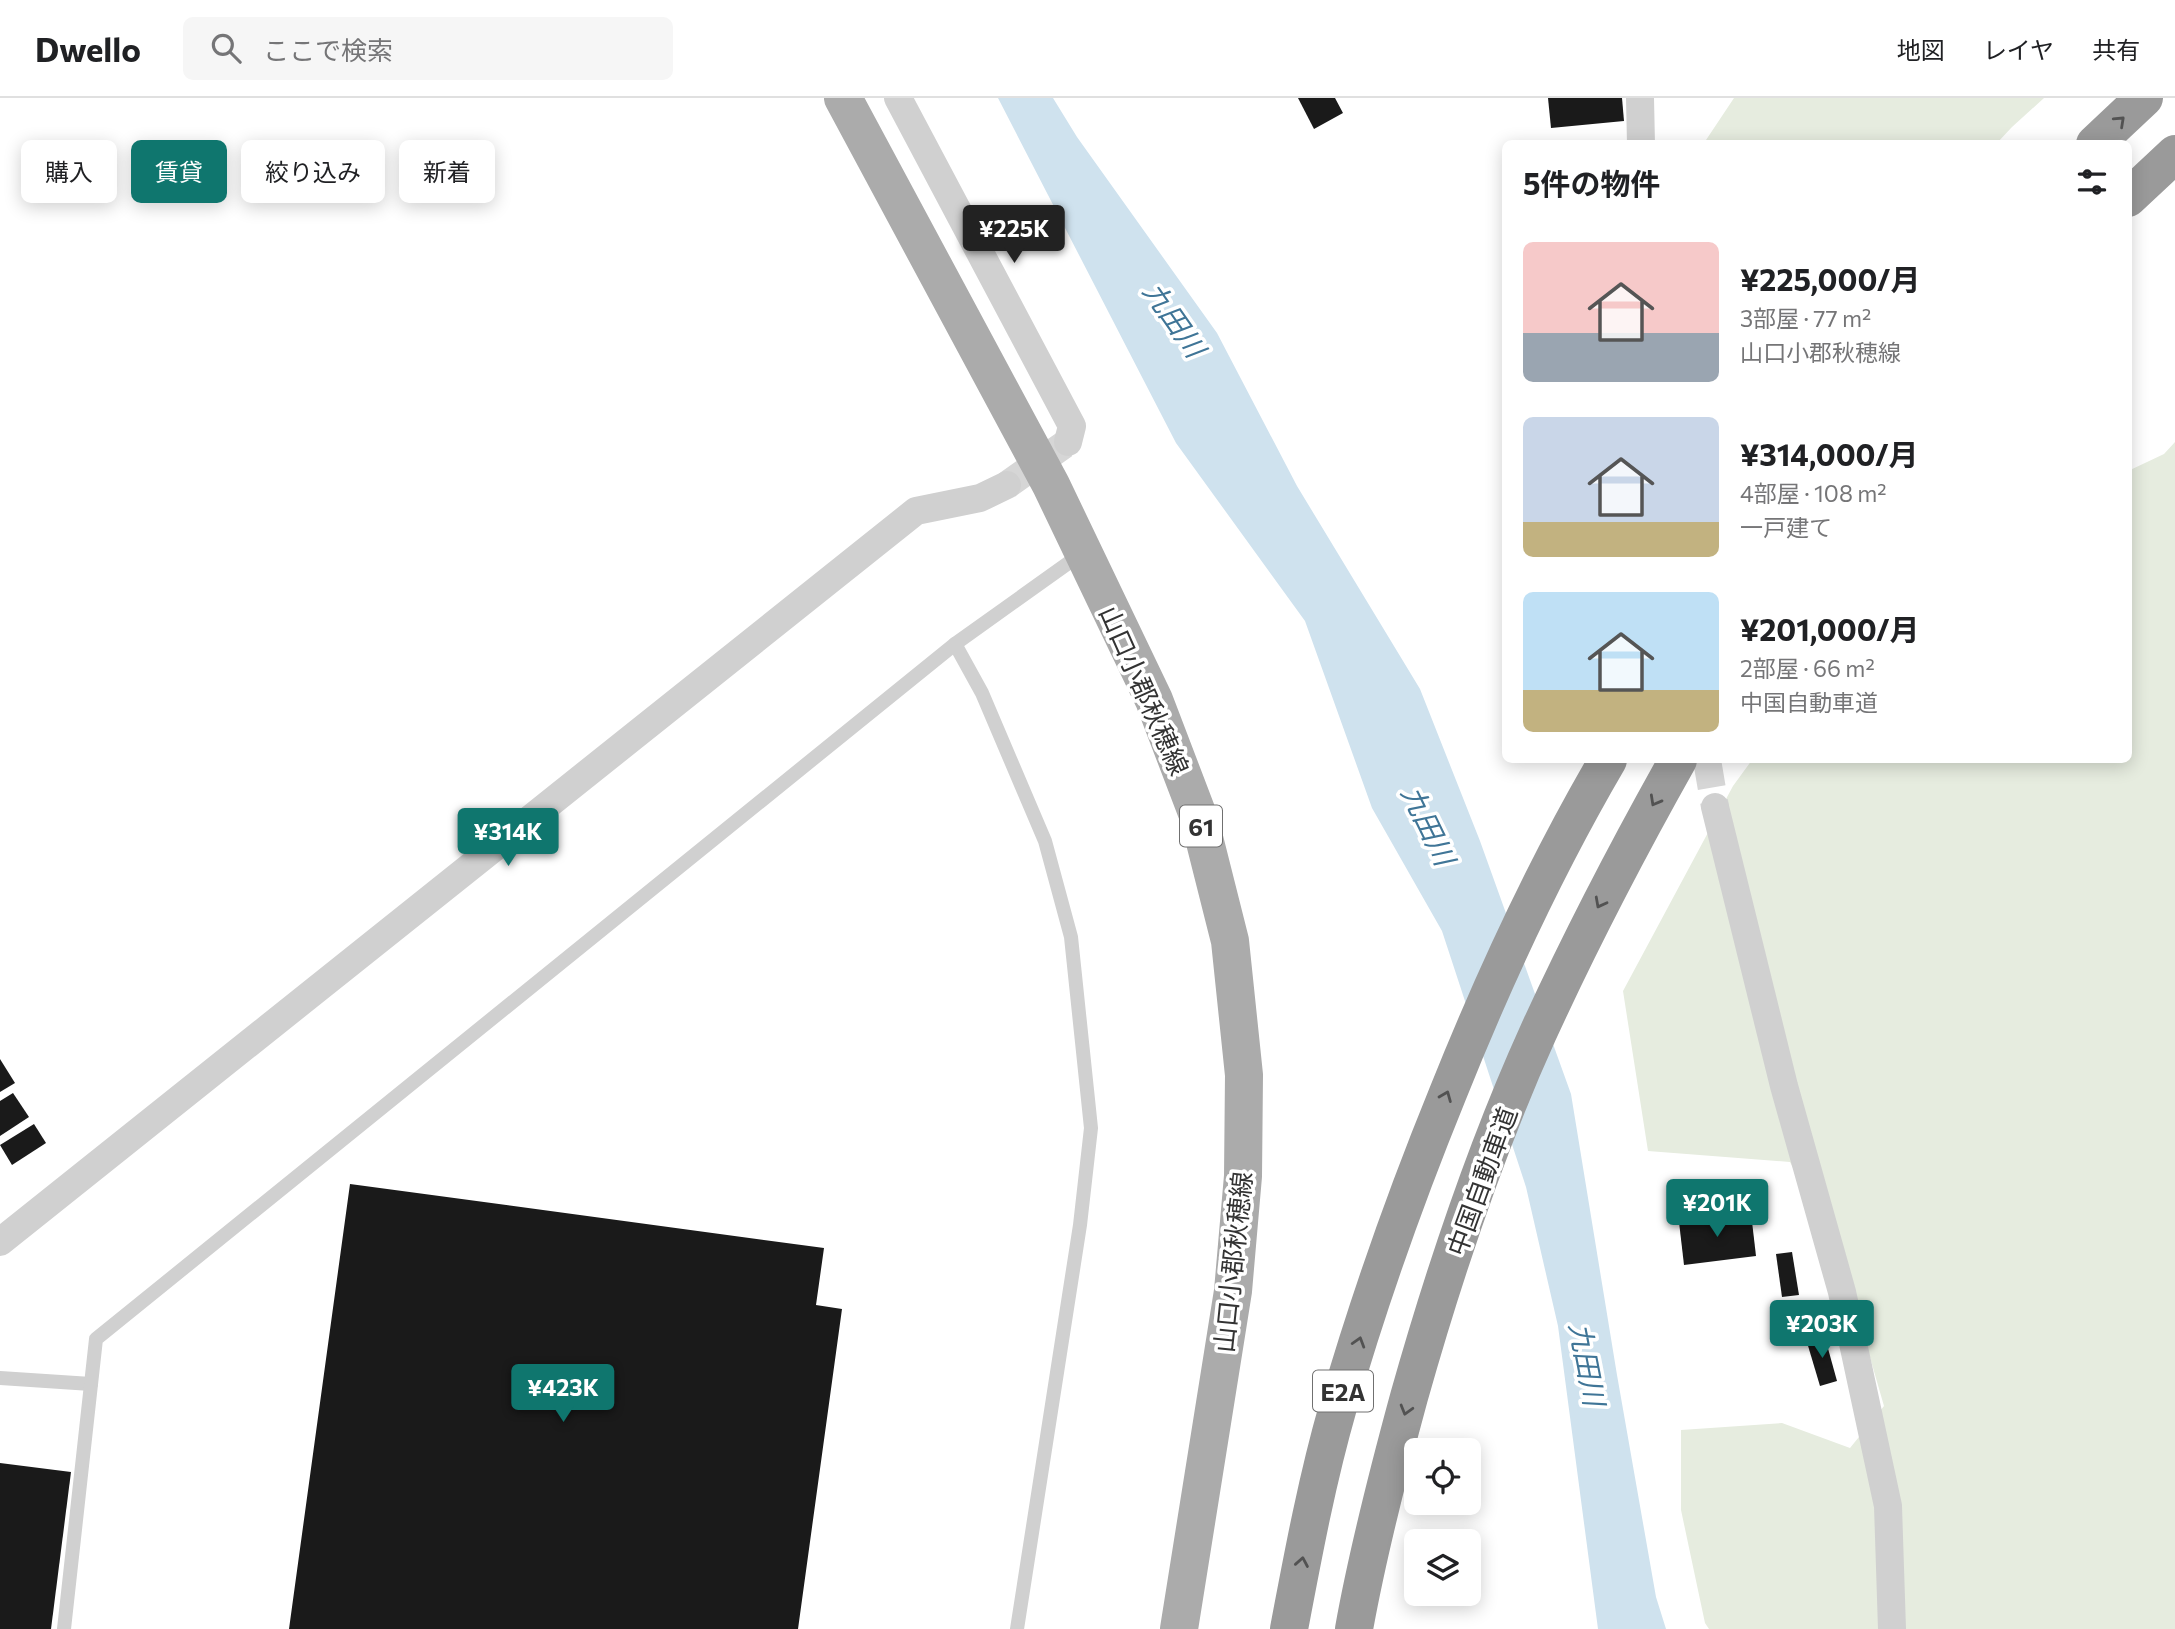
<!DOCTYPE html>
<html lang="ja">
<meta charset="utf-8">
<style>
body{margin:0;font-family:Commissioner,"Noto Sans JP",sans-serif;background:#f6f6f6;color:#202124;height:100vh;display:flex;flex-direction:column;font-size:26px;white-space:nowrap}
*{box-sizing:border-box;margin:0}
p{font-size:23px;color:#757577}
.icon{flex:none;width:38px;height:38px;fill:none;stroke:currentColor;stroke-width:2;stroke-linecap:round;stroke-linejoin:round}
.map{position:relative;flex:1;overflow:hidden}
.panel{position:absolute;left:1502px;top:42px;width:630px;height:623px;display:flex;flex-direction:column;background:#fff;border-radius:10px;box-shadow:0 4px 18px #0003}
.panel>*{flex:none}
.hud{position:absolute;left:21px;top:42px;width:665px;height:63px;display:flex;gap:14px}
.buttons{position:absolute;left:1404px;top:1340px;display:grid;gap:14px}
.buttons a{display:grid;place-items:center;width:77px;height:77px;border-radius:10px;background:#fff;box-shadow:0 4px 18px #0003;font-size:35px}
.price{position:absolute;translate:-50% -60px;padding:0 16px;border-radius:7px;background:#0f766e;color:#fff;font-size:23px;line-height:46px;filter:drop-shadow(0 2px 4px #0008)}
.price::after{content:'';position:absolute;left:50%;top:42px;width:21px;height:16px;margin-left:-10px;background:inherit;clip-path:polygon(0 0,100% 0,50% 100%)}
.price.on{background:#222;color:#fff}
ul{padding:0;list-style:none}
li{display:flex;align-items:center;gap:21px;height:175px;padding:0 21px}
li span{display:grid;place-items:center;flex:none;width:196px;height:140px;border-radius:10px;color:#555}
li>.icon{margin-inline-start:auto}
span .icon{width:84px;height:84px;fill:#fffc;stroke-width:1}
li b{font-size:30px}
h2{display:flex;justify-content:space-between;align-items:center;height:84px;padding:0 21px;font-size:30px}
.pill{padding:0 24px;border-radius:10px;background:#fff;box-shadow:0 4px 18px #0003;font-size:24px;line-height:63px}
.pill.on{background:#0f766e;color:#fff}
header{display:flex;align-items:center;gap:42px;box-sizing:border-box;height:98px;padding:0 35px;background:#fff;border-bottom:2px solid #e0e0e0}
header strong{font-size:33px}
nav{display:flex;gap:38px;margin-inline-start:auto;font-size:24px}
.search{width:490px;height:63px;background:#f6f6f6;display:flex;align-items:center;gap:18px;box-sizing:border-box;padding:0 24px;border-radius:10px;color:#757577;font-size:26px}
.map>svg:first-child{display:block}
.green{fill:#e6ecdf}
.water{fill:#cfe2ee}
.building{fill:#1a1a1a}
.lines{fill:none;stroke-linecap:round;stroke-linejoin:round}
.street-tunnel{stroke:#d6d6d6;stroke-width:28;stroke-dasharray:28 14;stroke-linecap:butt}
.lane{stroke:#d0d0d0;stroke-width:14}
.street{stroke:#d0d0d0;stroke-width:28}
.primary{stroke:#ababab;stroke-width:38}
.highway{stroke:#9a9a9a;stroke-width:38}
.oneway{stroke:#525252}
.labels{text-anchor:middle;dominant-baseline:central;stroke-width:7;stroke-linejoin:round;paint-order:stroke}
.shield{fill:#fff;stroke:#707070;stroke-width:2}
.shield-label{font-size:24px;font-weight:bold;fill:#333}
.street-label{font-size:26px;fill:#333;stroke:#fff}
.water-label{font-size:28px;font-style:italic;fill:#3f7597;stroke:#fff}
</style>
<header>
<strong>Dwello</strong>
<div class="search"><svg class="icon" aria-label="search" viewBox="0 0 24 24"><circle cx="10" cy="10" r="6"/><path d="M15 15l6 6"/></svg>ここで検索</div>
<nav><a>地図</a><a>レイヤ</a><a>共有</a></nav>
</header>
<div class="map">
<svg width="2175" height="1531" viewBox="0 0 2175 1531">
<rect width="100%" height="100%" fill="#fff"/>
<g class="green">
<path d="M1734,0h310l-32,29 -15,16h-293z"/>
<path d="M2175,344v1187h-466l-4,-6 -24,-113v-80l101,-7 68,25 34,-42 -40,-139 -54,-105 -142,-11 -25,-160 110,-205 19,-26h376v-289l36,-17z"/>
</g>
<path class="water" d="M998,0h55l24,39 140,196 80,153 123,203 60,152 91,253 46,281 39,222 10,32h-68l-40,-303 -32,-139 -84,-256 -70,-123 -67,-187 -129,-178z"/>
<g class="building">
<path d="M1298,0h37l8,15 -29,16z"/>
<path d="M1548,0h74l2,23 -73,7z"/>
<path d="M0,961l15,24 -15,9z"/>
<path d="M13,995l16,24 -29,19v-35z"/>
<path d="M34,1026l12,19 -34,22 -12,-20z"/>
<path d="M350,1086l474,64 -8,57 26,4 -44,320h-509z"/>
<path d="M1751,1115l5,43 -72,9 -5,-43z"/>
<path d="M1792,1154l7,43 -17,2 -6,-43z"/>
<path d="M1824,1236l13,47 -17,5 -14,-47z"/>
<path d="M0,1365l71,9 -20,157h-51z"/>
</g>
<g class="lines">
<g class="street-tunnel">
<path d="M1007,387l61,-43"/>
<path d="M1707,662l8,47"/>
</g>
<g class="lane">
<path d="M955,546l27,49 63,148 26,96 20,191 -11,97 -63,404"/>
<path d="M0,1280l91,6"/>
<path d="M64,1531l32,-290 859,-695 126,-90"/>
</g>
<g class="street">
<path d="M898,0l174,328 -4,16"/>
<path d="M1640,0l1,46"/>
<path d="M1715,709l69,279 58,206 46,214 4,123"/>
<path d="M0,1144l916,-731 64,-13 27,-13"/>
</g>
<path class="primary" d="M843,0l208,387 103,215 45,118 31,123 14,134 -1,101 -10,115 -54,338"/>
<g class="highway">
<path d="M2095,46l49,-46"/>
<path d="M2128,100l47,-44"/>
<path d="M1289,1531c14,-74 28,-149 49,-222 31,-107 68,-211 110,-314 46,-115 98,-227 160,-333"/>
<path d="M1354,1531c14,-78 34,-155 55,-232 35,-124 76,-247 129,-364 43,-94 90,-184 140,-273"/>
</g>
</g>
<defs><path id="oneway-chevron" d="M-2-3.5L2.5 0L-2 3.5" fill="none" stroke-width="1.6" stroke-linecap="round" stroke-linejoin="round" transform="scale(1.75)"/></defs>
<g class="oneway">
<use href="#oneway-chevron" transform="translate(2120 23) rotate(-43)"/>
<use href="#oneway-chevron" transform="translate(1655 703) rotate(119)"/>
<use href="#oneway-chevron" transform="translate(1600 805) rotate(118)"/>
<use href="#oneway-chevron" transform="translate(1446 998) rotate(-68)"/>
<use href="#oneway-chevron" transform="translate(1359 1244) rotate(-73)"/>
<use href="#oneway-chevron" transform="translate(1406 1312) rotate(106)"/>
<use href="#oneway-chevron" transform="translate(1302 1464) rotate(-80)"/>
</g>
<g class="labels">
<g class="shield">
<rect x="1180" y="707.5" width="42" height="41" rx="5"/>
<rect x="1313" y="1272.5" width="60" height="41" rx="5"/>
</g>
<g class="shield-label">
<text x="1201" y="728">61</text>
<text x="1343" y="1293">E2A</text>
</g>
<g class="street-label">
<text transform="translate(1145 592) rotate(66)">山口小郡秋穂線</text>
<text transform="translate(1481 1083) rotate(-70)">中国自動車道</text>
<text transform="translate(1232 1164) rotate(-84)">山口小郡秋穂線</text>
</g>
<g class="water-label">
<text transform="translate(1175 221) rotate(55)">九田川</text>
<text transform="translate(1429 727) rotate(64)">九田川</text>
<text transform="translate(1588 1266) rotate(79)">九田川</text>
</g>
</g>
</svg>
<div class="buttons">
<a><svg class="icon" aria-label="locate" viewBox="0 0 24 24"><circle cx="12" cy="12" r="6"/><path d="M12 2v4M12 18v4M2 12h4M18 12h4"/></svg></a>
<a><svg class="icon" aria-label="layers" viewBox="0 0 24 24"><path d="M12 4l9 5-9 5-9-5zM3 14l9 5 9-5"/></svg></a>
</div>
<b class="price on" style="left:1014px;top:167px">¥225K</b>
<b class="price" style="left:508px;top:770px">¥314K</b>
<b class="price" style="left:1717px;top:1141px">¥201K</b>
<b class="price" style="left:1822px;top:1262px">¥203K</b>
<b class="price" style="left:563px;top:1326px">¥423K</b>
<div class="hud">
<a class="pill">購入</a>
<a class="pill on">賃貸</a>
<a class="pill">絞り込み</a>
<a class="pill">新着</a>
</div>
<section class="panel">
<h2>5件の物件<svg class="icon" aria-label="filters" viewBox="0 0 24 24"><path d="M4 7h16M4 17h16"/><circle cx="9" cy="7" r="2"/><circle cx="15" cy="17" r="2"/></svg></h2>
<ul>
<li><span style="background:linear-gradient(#f6c9c9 65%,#9aa5b1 0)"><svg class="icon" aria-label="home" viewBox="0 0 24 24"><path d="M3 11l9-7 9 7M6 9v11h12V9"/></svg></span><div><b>¥225,000/月</b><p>3部屋 · 77 m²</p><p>山口小郡秋穂線</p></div></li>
<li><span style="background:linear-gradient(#c9d6e8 75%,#c2b280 0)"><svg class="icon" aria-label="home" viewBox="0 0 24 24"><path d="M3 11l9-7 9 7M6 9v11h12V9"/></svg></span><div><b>¥314,000/月</b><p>4部屋 · 108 m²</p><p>一戸建て</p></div></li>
<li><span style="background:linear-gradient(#bfe0f5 70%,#c2b280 0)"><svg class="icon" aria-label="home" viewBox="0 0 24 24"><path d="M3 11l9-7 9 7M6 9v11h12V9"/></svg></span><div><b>¥201,000/月</b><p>2部屋 · 66 m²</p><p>中国自動車道</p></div></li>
</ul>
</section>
</div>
